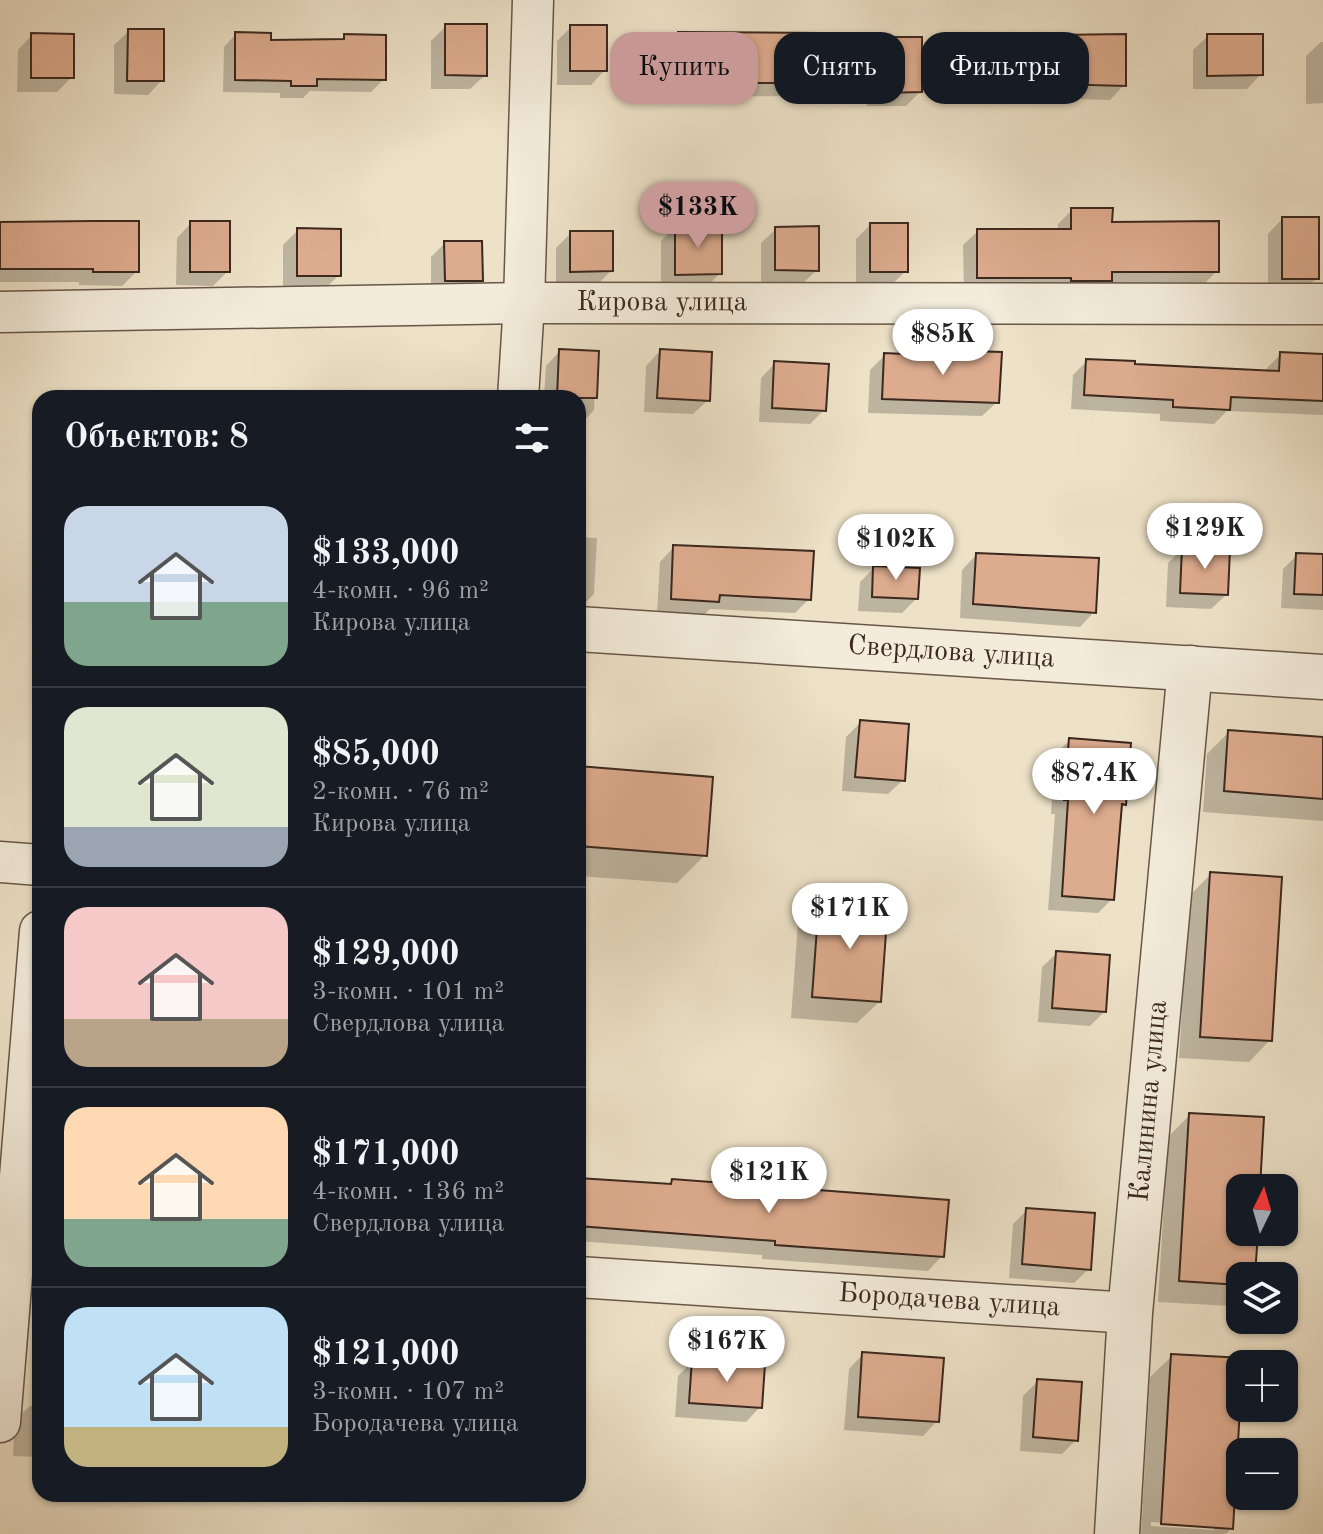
<!DOCTYPE html>
<html lang="ru">
<meta charset="utf-8">
<style>
body{margin:0;font-family:"Old Standard TT",serif;background:#242831;color:#f1f3f6;height:100vh;display:flex;flex-direction:column;font-size:30px;white-space:nowrap}
*{box-sizing:border-box;margin:0}
p{font-size:26px;color:#9ea1a6}
.icon{flex:none;width:44px;height:44px;fill:none;stroke:currentColor;stroke-width:2;stroke-linecap:round;stroke-linejoin:round}
.map{position:relative;flex:1;overflow:hidden}
.sheet{position:absolute;left:32px;top:390px;width:554px;height:1112px;display:flex;flex-direction:column;background:#171b24;border-radius:24px;box-shadow:0 2px 6px #0004}
.sheet>*{flex:none}
.top-card{position:absolute;left:610px;top:32px;width:592px;height:72px;display:flex;gap:16px}
.needle{width:52px;rotate:5deg}
.fabs{position:absolute;left:1226px;top:1174px;display:grid;gap:16px}
.fabs a{display:grid;place-items:center;width:72px;height:72px;border-radius:16px;background:#171b24;box-shadow:0 2px 6px #0004;font-size:40px}
.price{position:absolute;translate:-50% -68px;padding:0 18px;border-radius:28px;background:#fff;color:#222;font-size:26px;line-height:52px;filter:drop-shadow(0 2px 4px #0008)}
.price::after{content:'';position:absolute;left:50%;top:48px;width:24px;height:18px;margin-left:-12px;background:inherit;clip-path:polygon(0 0,100% 0,50% 100%)}
.price.active{background:#c59692;color:#111}
ul{padding:0;list-style:none}
li{display:flex;align-items:center;gap:24px;height:200px;padding:0 32px}
li+li{border-top:2px solid #363941}
li span{display:grid;place-items:center;flex:none;width:224px;height:160px;border-radius:24px;color:#555}
li>.icon{margin-inline-start:auto}
span .icon{width:96px;height:96px;fill:#fffc;stroke-width:1}
li b{font-size:34px}
h2{display:flex;justify-content:space-between;align-items:center;height:96px;padding:0 32px;font-size:34px}
.pill{padding:0 28px;border-radius:24px;background:#171b24;box-shadow:0 2px 6px #0004;font-size:28px;line-height:72px}
.pill.active{background:#c59692;color:#111}
.map>svg:first-child{display:block}
.shadow{fill:#0003;fill-rule:evenodd}
.building{fill:#ddab8e;stroke:#3c281e;stroke-width:2}
.lines{fill:none;stroke-linecap:round;stroke-linejoin:round}
.minor-casing{stroke:#685648;stroke-width:43}
.tertiary-casing{stroke:#685648;stroke-width:47}
.minor{stroke:#f3ecdb;stroke-width:40}
.tertiary{stroke:#f3ecdb;stroke-width:44}
.labels{text-anchor:middle;dominant-baseline:central;stroke-width:7;stroke-linejoin:round;paint-order:stroke}
.street-label{font-size:28px;fill:#3c281e;stroke:#f3ecdb}
</style>
<div class="map">
<svg width="1323" height="1534" viewBox="0 0 1323 1534">
<rect width="100%" height="100%" fill="#ede1c7"/>
<filter id="stains"><feTurbulence type="fractalNoise" baseFrequency=".0025" numOctaves="4"/><feColorMatrix values="0 0 0 0 .2 0 0 0 0 .09 0 0 0 0 .02 0 0 0 .5 -.17"/></filter>
<radialGradient id="worn" r=".72"><stop offset=".6" stop-color="#630" stop-opacity="0"/><stop offset="1" stop-color="#630" stop-opacity=".3"/></radialGradient>
<g class="shadow">
<path d="M446,26l39,49 -15,14h-39v-48z"/>
<path d="M571,27l34,43 -14,15h-34v-44z"/>
<path d="M129,31l33,49 -14,15 -34,-1v-49z"/>
<path d="M236,34l33,8 71,-1 5,-5 39,43 -13,13 -61,-1 -7,7h-23v-5l-57,-1 1,-45z"/>
<path d="M679,34l136,48 -14,14 -136,1 -1,-48z"/>
<path d="M32,35l40,42 -15,15h-40l1,-42z"/>
<path d="M1208,36l53,38 -14,15h-54v-39z"/>
<path d="M982,38l142,47 -14,15 -143,-4v-43z"/>
<path d="M881,39l39,53 -14,14h-39l-1,-53z"/>
<path d="M1321,42h2v61l-17,1v-48z"/>
<path d="M1072,210l38,14 107,47 -14,14 -239,7 -1,-47 15,-14h80v-7z"/>
<path d="M1282,219l35,59 -15,14 -34,1v-59z"/>
<path d="M191,223l37,48 -15,15 -37,-1 1,-47z"/>
<path d="M0,225l137,46 -15,15 -43,-1v-3h-79z"/>
<path d="M870,225l36,46 -15,14h-35v-46z"/>
<path d="M676,227l44,46 -14,15h-45v-47z"/>
<path d="M776,229l41,41 -15,14h-41v-41z"/>
<path d="M298,230l41,45 -15,15h-41v-45z"/>
<path d="M571,233l40,38 -14,14h-41v-37z"/>
<path d="M445,243l36,37 -15,14 -35,1v-38z"/>
<path d="M560,351l37,2 -3,57 -14,15 -2,-27h-34l2,-32z"/>
<path d="M660,351l48,49 -15,14 -49,-2 2,-46z"/>
<path d="M972,353l25,49 -15,14 -114,-3 2,-43 15,-15 81,4z"/>
<path d="M1281,354l42,3v58l-96,-4 -13,13 -54,-3v-7l-89,-5 2,-34 14,-14 46,5 133,6v-3z"/>
<path d="M775,363l49,47 -14,14 -51,-2 2,-44z"/>
<path d="M578,537l19,1 -3,56 -14,14z"/>
<path d="M674,547l135,52 -14,14 -85,-4 -7,7 -46,-3 3,-51z"/>
<path d="M1183,549l43,46 -15,14 -45,-2 2,-44z"/>
<path d="M976,555l118,57 -14,15 -120,-9 2,-48z"/>
<path d="M1297,555l26,1v54l-42,-2 2,-39z"/>
<path d="M874,568l43,30 -15,15 -44,-2 2,-29z"/>
<path d="M861,722l42,58 -15,14 -46,-3 4,-54z"/>
<path d="M1229,732l94,7v82l-120,-9 4,-58z"/>
<path d="M1070,740l55,64 -5,5 -8,90 -14,14 -50,-3 7,-96h-4l4,-60z"/>
<path d="M578,768l127,87 -28,28 -99,-7z"/>
<path d="M1211,874l59,166 -21,22 -70,-4 10,-162z"/>
<path d="M820,902l59,100 -22,21 -66,-5 7,-94z"/>
<path d="M1057,953l47,59 -14,14 -52,-4 4,-55z"/>
<path d="M1190,1115l68,73h-18v44h16l-3,44h-13v21l-9,9 -73,-4 10,-165z"/>
<path d="M578,1180l90,6 4,-4 270,74 -14,15 -166,-12v-4l-184,-14z"/>
<path d="M1027,1210l62,59 -15,14 -65,-5 4,-54z"/>
<path d="M863,1354l74,67 -14,15 -79,-6 5,-61z"/>
<path d="M1172,1356l69,8 -10,164 -5,6h-85l9,-157zM1151,1522l63,4v4l-63,-4z"/>
<path d="M693,1361l67,46 -14,15 -71,-5 3,-41z"/>
<path d="M1038,1381l38,59 -14,14 -42,-3 3,-55z"/>
<path d="M30,1406h10v51l-27,-1 2,-36z"/>
</g>
<g class="building">
<path d="M445,24h42v52l-42,-1z"/>
<rect x="570" y="25" width="37" height="46"/>
<path d="M128,29h36v52h-37z"/>
<path d="M235,32l36,1v7l73,-1v-5l42,1v45l-69,-1v7h-26v-5l-56,-1z"/>
<path d="M678,32l140,1 -1,50h-139z"/>
<path d="M31,33l43,1v44h-43z"/>
<path d="M1126,34v52l-145,-4v-46z"/>
<path d="M1207,34h56v41l-56,1z"/>
<path d="M880,37h42v55l-42,1z"/>
<path d="M1071,208h42l-1,14 107,-1v51h-107v9h-41v-3h-94v-49h94z"/>
<rect x="1282" y="217" width="37" height="62"/>
<path d="M93,221h46v51h-46v-3h-93v-47z"/>
<rect x="190" y="221" width="40" height="51"/>
<rect x="870" y="223" width="38" height="49"/>
<path d="M675,225h47v49l-47,1z"/>
<path d="M819,226v45l-44,-1v-43z"/>
<path d="M297,228l44,1v47h-44z"/>
<path d="M570,231h43v40l-43,1z"/>
<path d="M444,241h38l1,40h-38z"/>
<path d="M559,349l40,2 -2,47h-40z"/>
<path d="M660,349l52,3 -2,49 -53,-3z"/>
<path d="M971,351l31,1 -3,51 -117,-4 2,-46 87,4z"/>
<path d="M1280,352l43,2v47l-92,-4 -1,13 -57,-3v-7l-89,-5 2,-36 49,2v3l144,7z"/>
<path d="M774,361l55,3 -3,47 -54,-3z"/>
<path d="M673,545l141,6 -3,49 -91,-5 -1,7 -48,-3z"/>
<path d="M1182,547l48,2 -2,46 -48,-2z"/>
<path d="M976,553l123,5 -3,55 -123,-9z"/>
<path d="M1296,553l27,1v41l-29,-1z"/>
<path d="M873,566l47,2 -2,31 -46,-2z"/>
<path d="M860,720l49,4 -4,57 -50,-4z"/>
<path d="M1228,730l95,7v62l-99,-8z"/>
<path d="M1069,738l62,5 -5,62 -4,-1 -8,96 -52,-4 6,-96h-4z"/>
<path d="M578,766l135,11 -6,79 -129,-10z"/>
<path d="M1210,872l72,5 -10,164 -72,-4z"/>
<path d="M819,900l69,5 -7,97 -69,-5z"/>
<path d="M1056,951l54,4 -4,57 -54,-4z"/>
<path d="M1189,1113l75,4 -4,71h-20v44h18l-3,44h-15v9l-61,-4z"/>
<path d="M578,1178l93,6 1,-5 277,21 -5,57 -169,-12v-4l-197,-15z"/>
<path d="M1026,1208l69,5 -4,57 -69,-6z"/>
<path d="M862,1352l82,6 -5,64 -81,-5z"/>
<path d="M1171,1354l72,4v6h-3v44l-7,121 -72,-5z"/>
<path d="M692,1359l73,5 -3,44 -73,-5z"/>
<path d="M1037,1379l45,3 -4,59 -45,-4z"/>
</g>
<g class="lines">
<g class="minor-casing">
<g id="minor">
<path id="s1" d="M0,312l524,-9 799,1"/>
<path d="M518,398l6,-95 9,-303"/>
<path d="M0,862l40,3"/>
<path id="s2" d="M578,1277l552,36"/>
<path d="M0,1422l40,-491"/>
</g>
</g>
<g class="tertiary-casing">
<g id="tertiary">
<path id="s3" d="M578,629l745,48"/>
<path id="s4" d="M1117,1534l13,-221 60,-645"/>
</g>
</g>
<use href="#minor" class="minor"/>
<use href="#tertiary" class="tertiary"/>
</g>
<g class="labels">
<g class="street-label">
<text stroke="none"><textPath href="#s1" startOffset="662">Кирова улица</textPath></text>
<text stroke="none"><textPath href="#s3" startOffset="374">Свердлова улица</textPath></text>
<text stroke="none"><textPath href="#s4" startOffset="434">Калинина улица</textPath></text>
<text stroke="none"><textPath href="#s2" startOffset="372">Бородачева улица</textPath></text>
</g>
</g>
<rect width="100%" height="100%" filter="url(#stains)"/>
<rect width="100%" height="100%" fill="url(#worn)"/>
</svg>
<div class="fabs">
<a><svg class="needle" viewBox="-14 -14 28 28"><path d="M0-13l5 13h-10z" fill="#e53935"/><path d="M0 13l5-13h-10z" fill="#9ea1a6"/></svg></a>
<a><svg class="icon" aria-label="layers" viewBox="0 0 24 24"><path d="M12 4l9 5-9 5-9-5zM3 14l9 5 9-5"/></svg></a>
<a>+</a>
<a>−</a>
</div>
<b class="price active" style="left:698px;top:250px">$133K</b>
<b class="price" style="left:943px;top:377px">$85K</b>
<b class="price" style="left:1205px;top:571px">$129K</b>
<b class="price" style="left:896px;top:582px">$102K</b>
<b class="price" style="left:1094px;top:816px">$87.4K</b>
<b class="price" style="left:850px;top:951px">$171K</b>
<b class="price" style="left:769px;top:1215px">$121K</b>
<b class="price" style="left:727px;top:1384px">$167K</b>
<div class="top-card">
<a class="pill active">Купить</a>
<a class="pill">Снять</a>
<a class="pill">Фильтры</a>
</div>
<section class="sheet">
<h2>Объектов: 8<svg class="icon" aria-label="filters" viewBox="0 0 24 24"><path d="M4 7h16M4 17h16"/><circle cx="9" cy="7" r="2"/><circle cx="15" cy="17" r="2"/></svg></h2>
<ul>
<li><span style="background:linear-gradient(#c9d6e8 60%,#7fa58c 0)"><svg class="icon" aria-label="home" viewBox="0 0 24 24"><path d="M3 11l9-7 9 7M6 9v11h12V9"/></svg></span><div><b>$133,000</b><p>4-комн. · 96 m²</p><p>Кирова улица</p></div></li>
<li><span style="background:linear-gradient(#dfe7d0 75%,#9aa5b1 0)"><svg class="icon" aria-label="home" viewBox="0 0 24 24"><path d="M3 11l9-7 9 7M6 9v11h12V9"/></svg></span><div><b>$85,000</b><p>2-комн. · 76 m²</p><p>Кирова улица</p></div></li>
<li><span style="background:linear-gradient(#f6c9c9 70%,#b9a48a 0)"><svg class="icon" aria-label="home" viewBox="0 0 24 24"><path d="M3 11l9-7 9 7M6 9v11h12V9"/></svg></span><div><b>$129,000</b><p>3-комн. · 101 m²</p><p>Свердлова улица</p></div></li>
<li><span style="background:linear-gradient(#ffd9b3 70%,#7fa58c 0)"><svg class="icon" aria-label="home" viewBox="0 0 24 24"><path d="M3 11l9-7 9 7M6 9v11h12V9"/></svg></span><div><b>$171,000</b><p>4-комн. · 136 m²</p><p>Свердлова улица</p></div></li>
<li><span style="background:linear-gradient(#bfe0f5 75%,#c2b280 0)"><svg class="icon" aria-label="home" viewBox="0 0 24 24"><path d="M3 11l9-7 9 7M6 9v11h12V9"/></svg></span><div><b>$121,000</b><p>3-комн. · 107 m²</p><p>Бородачева улица</p></div></li>
</ul>
</section>
</div>
